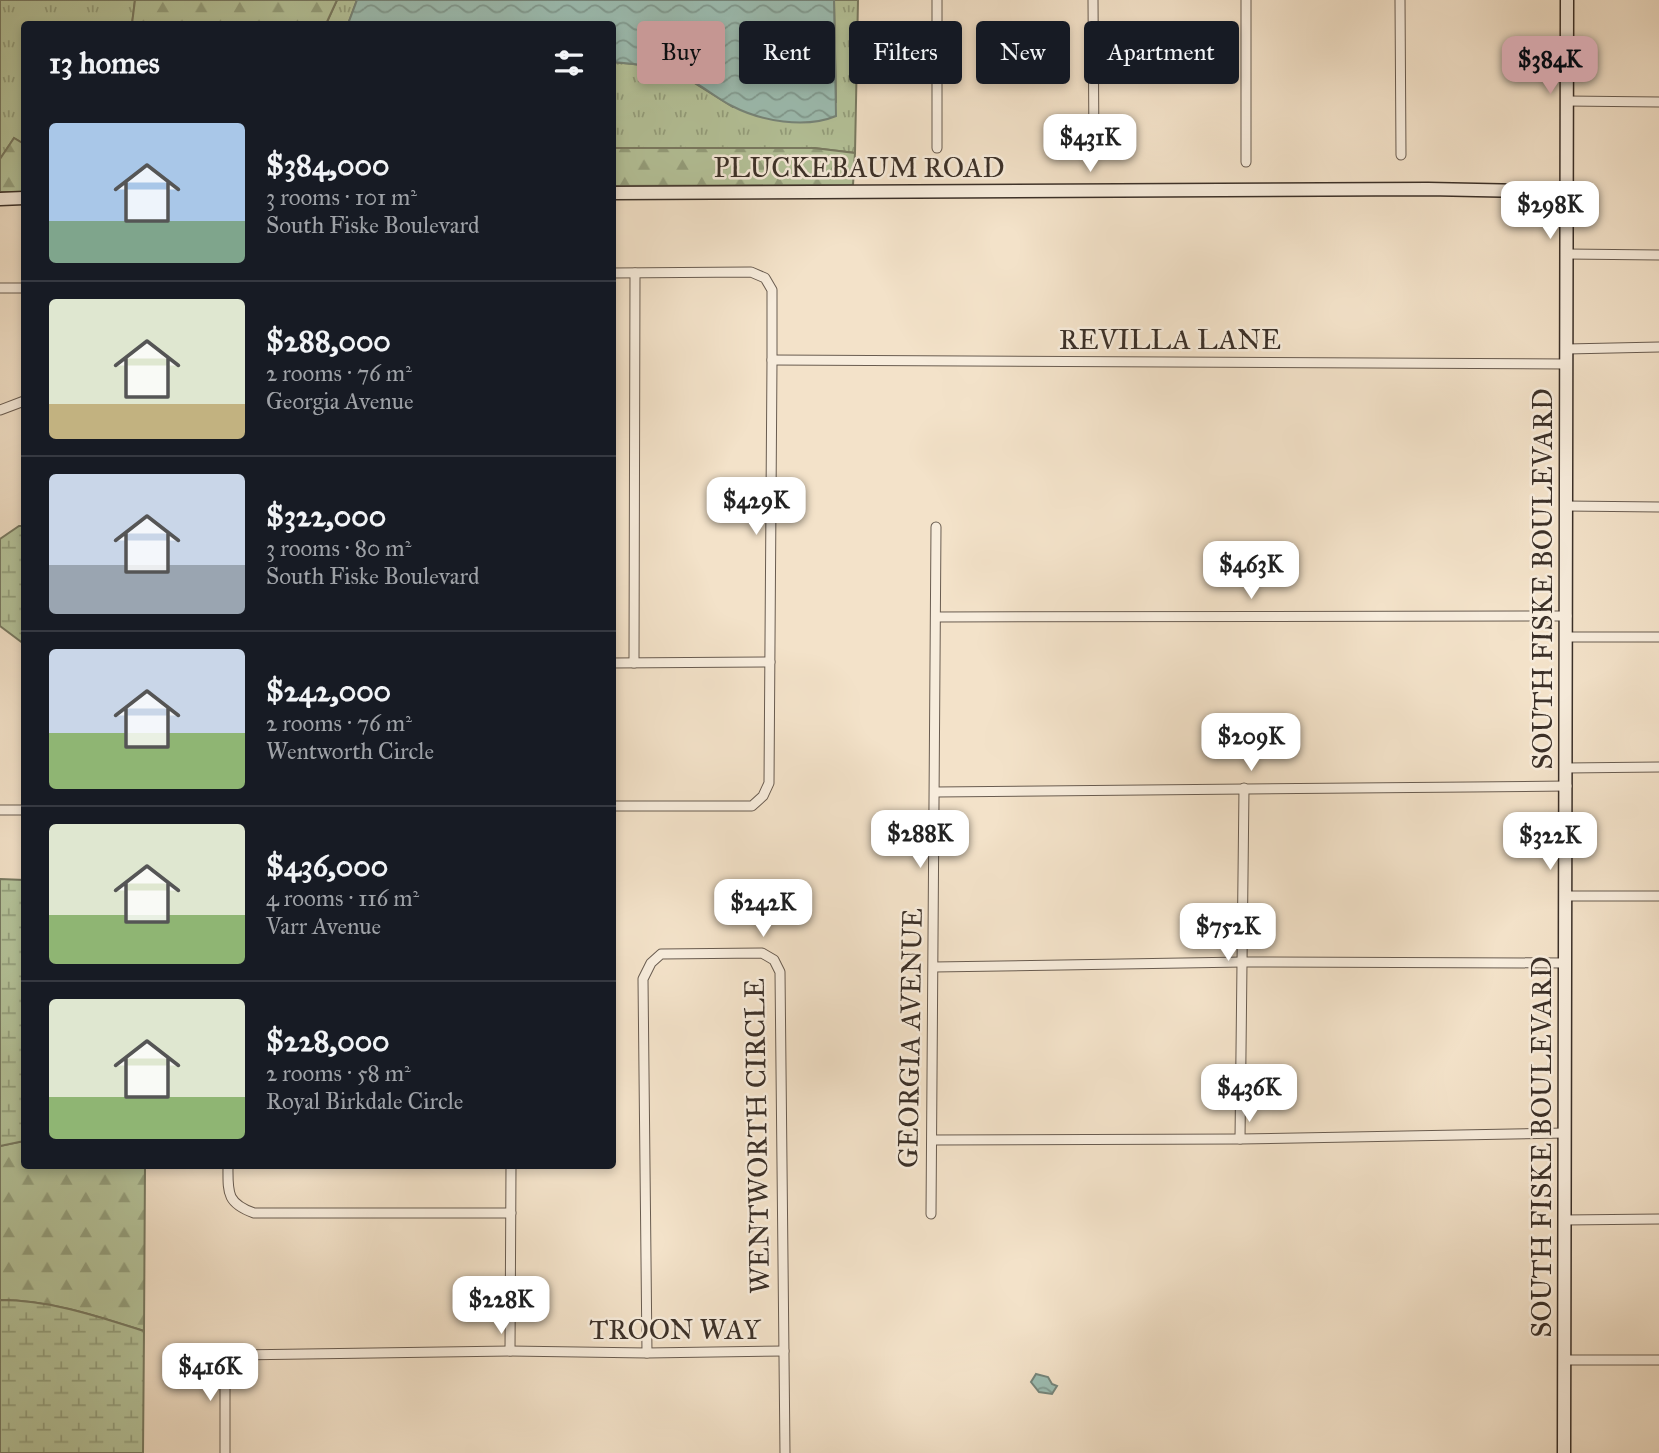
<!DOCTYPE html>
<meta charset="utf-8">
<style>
body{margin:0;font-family:"IM FELL Great Primer",serif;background:#20242c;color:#f1f3f6;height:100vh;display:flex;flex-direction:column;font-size:26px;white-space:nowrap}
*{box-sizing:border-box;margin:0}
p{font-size:23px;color:#9ea1a6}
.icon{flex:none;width:38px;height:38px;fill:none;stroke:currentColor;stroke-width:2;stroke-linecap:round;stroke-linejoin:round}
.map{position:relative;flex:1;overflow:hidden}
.details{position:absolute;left:21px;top:21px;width:595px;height:1148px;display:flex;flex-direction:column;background:#171b24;border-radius:7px;box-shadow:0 4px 10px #0003}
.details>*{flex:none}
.guide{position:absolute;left:637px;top:21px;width:665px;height:63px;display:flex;gap:14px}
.price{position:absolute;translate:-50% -60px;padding:0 16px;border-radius:14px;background:#fff;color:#222;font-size:23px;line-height:46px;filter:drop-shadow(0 2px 4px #0008)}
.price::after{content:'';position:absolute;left:50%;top:42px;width:21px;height:16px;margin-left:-10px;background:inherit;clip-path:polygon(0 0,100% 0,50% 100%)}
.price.active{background:#c59692;color:#111}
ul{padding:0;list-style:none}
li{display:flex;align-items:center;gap:21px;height:175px;padding:0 28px}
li+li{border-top:2px solid #363941}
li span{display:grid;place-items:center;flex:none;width:196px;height:140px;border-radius:7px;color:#555}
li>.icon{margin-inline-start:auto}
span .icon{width:84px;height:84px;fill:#fffc;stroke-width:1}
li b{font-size:30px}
h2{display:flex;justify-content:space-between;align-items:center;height:84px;padding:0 28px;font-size:30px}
.tag{padding:0 24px;border-radius:7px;background:#171b24;box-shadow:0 4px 10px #0003;font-size:24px;line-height:63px}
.tag.active{background:#c59692;color:#111}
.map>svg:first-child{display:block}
.grass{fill:url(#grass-tufts);stroke:#787a62;stroke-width:2}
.forest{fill:url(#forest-firs);stroke:#787a62;stroke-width:2}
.wetland{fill:url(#wetland-marsh);stroke:#787a62;stroke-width:2}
.water{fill:url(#water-waves);stroke:#75857b;stroke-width:2}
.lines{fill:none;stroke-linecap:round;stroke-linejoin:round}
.street-casing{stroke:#695c50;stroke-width:11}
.secondary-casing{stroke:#3b3028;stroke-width:15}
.street{stroke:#f7ecdc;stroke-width:9}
.secondary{stroke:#f7ecdc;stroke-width:12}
.labels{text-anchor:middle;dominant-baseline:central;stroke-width:5;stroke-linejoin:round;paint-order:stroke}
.street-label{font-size:28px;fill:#3b3028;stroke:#f7ecdc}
</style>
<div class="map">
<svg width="1659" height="1453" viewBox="0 0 1659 1453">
<defs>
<pattern id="grass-tufts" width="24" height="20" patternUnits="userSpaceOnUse" patternTransform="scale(1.75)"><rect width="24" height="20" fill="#b5c49b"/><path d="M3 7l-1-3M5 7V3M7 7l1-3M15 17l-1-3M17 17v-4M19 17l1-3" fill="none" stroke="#94a07e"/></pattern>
<pattern id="forest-firs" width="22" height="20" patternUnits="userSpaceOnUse" patternTransform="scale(1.75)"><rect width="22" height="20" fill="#b5c49b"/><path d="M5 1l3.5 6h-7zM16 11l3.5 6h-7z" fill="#94a07e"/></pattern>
<pattern id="wetland-marsh" width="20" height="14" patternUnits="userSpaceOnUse" patternTransform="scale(1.75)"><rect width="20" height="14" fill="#b5c49b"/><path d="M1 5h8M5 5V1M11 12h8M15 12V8" fill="none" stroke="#94a07e"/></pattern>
<pattern id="water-waves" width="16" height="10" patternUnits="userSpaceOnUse" patternTransform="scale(1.75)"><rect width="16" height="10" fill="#9cbeb3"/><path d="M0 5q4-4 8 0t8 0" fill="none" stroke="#809b92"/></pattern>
</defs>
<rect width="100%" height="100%" fill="#f3e2c9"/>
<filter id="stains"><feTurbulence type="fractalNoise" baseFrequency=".00286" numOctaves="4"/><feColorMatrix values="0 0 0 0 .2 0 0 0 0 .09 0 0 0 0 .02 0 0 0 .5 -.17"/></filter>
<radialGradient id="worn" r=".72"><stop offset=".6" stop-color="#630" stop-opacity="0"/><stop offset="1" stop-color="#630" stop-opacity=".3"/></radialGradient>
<g class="grass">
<path d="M0,0h135l-3,24h-108v120l-10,-6 -14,21z"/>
<path d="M337,0h20l-9,24h-22z"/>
<path d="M834,0h24l-3,153 -41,-5h-201l-1,-86 42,4 34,13 45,28 103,-5z"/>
</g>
<g class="forest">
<path d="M135,0h202l-11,24h-194z"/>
<path d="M14,138l10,6v48h-24v-33z"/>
<path d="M612,148h202l41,5 -2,32 -240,1z"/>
<path d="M24,1141v25h121l-1,165c-47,-15 -94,-31 -144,-31v-154z"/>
</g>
<g class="wetland">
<path d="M19,526h5v118l-24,-18v-87z"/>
<path d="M0,879l24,1v261l-24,5z"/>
<path d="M0,1300c50,0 97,16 144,31l-1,122h-143z"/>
</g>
<g class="water">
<path d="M357,0h477l2,116c-31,13 -75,5 -104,-10 -16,-8 -30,-21 -46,-28 -25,-11 -47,-14 -73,-16l-1,-38h-264z"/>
<path d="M1036,1374l12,3 4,7 5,2 -5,8 -13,-2 -8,-10z"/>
</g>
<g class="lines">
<g class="street-casing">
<g id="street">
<path d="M937,0v148"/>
<path d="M1093,0l1,149"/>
<path d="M1246,0v162"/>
<path d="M1400,0l1,155"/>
<path d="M1567,101l92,1"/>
<path d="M1567,254l92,1"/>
<path d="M612,273l139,-1 14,6 7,12v70l-3,423 -6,13 -11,10h-140"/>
<path d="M0,288h24"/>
<path d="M1567,349l92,-2"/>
<path d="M772,360l795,4"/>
<path d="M0,410l24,-9"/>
<path d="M1566,506l93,1"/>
<path d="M936,617l631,-1"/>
<path d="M1567,637h92"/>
<path d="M612,663l158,-1"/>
<path d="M634,663l1,-390"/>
<path d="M1567,768l92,-1"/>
<path d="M936,792l631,-6"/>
<path d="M0,810h24"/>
<path d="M1566,896h93"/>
<path d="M934,967l309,-5 322,1"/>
<path d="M1240,1139l4,-351"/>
<path d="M933,1140l307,-1 325,-6"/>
<path d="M228,1166c0,26 -2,37 26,47h257"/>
<path d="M931,1214l5,-687"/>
<path d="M1565,1220l94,-1"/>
<path d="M510,1351l1,-185"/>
<path d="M647,1353l-4,-374 8,-16 10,-9 101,-1 12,7 6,12 5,481"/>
<path d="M1566,1360h93"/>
<path d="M225,1453v-78l20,-20 265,-4 137,2 137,-2"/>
</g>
</g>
<g class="secondary-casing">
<g id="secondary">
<path d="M612,193l816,-4 139,3"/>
<path d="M0,199l24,-1"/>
<path d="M1564,1453l3,-1453"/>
</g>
</g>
<use href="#street" class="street"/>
<use href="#secondary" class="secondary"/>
</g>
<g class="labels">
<g class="street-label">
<text x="859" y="167">PLUCKEBAUM ROAD</text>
<text x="1170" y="339">REVILLA LANE</text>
<text transform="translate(1542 579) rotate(-90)">SOUTH FISKE BOULEVARD</text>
<text transform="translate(910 1038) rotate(-89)">GEORGIA AVENUE</text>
<text transform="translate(757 1136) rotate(-91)">WENTWORTH CIRCLE</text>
<text transform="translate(1541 1147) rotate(-90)">SOUTH FISKE BOULEVARD</text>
<text x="675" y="1329">TROON WAY</text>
</g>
</g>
<rect width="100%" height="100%" filter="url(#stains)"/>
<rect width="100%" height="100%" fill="url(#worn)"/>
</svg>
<b class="price active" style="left:1550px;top:96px">$384K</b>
<b class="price" style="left:1090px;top:174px">$431K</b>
<b class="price" style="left:1550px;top:241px">$298K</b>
<b class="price" style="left:756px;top:537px">$429K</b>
<b class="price" style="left:1251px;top:601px">$463K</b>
<b class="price" style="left:1251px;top:773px">$209K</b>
<b class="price" style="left:920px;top:870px">$288K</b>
<b class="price" style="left:1550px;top:872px">$322K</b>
<b class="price" style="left:763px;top:939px">$242K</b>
<b class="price" style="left:1228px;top:963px">$752K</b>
<b class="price" style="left:1249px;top:1124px">$436K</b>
<b class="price" style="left:501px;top:1336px">$228K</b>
<b class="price" style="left:210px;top:1403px">$416K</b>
<div class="guide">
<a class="tag active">Buy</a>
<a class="tag">Rent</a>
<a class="tag">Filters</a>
<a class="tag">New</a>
<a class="tag">Apartment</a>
</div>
<section class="details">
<h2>13 homes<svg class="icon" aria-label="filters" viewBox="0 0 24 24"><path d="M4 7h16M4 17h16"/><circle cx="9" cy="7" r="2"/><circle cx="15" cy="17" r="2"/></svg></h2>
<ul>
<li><span style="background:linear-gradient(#a9c7e8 70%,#7fa58c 0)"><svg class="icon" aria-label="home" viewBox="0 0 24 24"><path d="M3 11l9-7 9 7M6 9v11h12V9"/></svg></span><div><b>$384,000</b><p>3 rooms · 101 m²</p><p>South Fiske Boulevard</p></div></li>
<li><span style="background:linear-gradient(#dfe7d0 75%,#c2b280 0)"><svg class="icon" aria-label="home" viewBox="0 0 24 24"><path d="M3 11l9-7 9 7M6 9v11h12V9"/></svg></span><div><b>$288,000</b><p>2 rooms · 76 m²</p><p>Georgia Avenue</p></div></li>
<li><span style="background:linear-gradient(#c9d6e8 65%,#9aa5b1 0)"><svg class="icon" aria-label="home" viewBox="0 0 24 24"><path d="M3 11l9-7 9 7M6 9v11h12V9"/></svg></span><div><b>$322,000</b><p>3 rooms · 80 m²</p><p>South Fiske Boulevard</p></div></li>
<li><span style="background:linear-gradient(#c9d6e8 60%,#8fb573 0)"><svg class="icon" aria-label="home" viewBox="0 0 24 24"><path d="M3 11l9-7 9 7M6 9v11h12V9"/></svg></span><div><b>$242,000</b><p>2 rooms · 76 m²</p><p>Wentworth Circle</p></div></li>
<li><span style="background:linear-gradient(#dfe7d0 65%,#8fb573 0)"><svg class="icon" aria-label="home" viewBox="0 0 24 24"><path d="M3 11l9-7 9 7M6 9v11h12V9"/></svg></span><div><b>$436,000</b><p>4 rooms · 116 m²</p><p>Varr Avenue</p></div></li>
<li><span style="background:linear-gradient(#dfe7d0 70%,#8fb573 0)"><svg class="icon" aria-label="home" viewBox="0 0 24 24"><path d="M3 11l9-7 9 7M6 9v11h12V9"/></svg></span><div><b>$228,000</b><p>2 rooms · 58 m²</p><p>Royal Birkdale Circle</p></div></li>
</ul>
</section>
</div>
